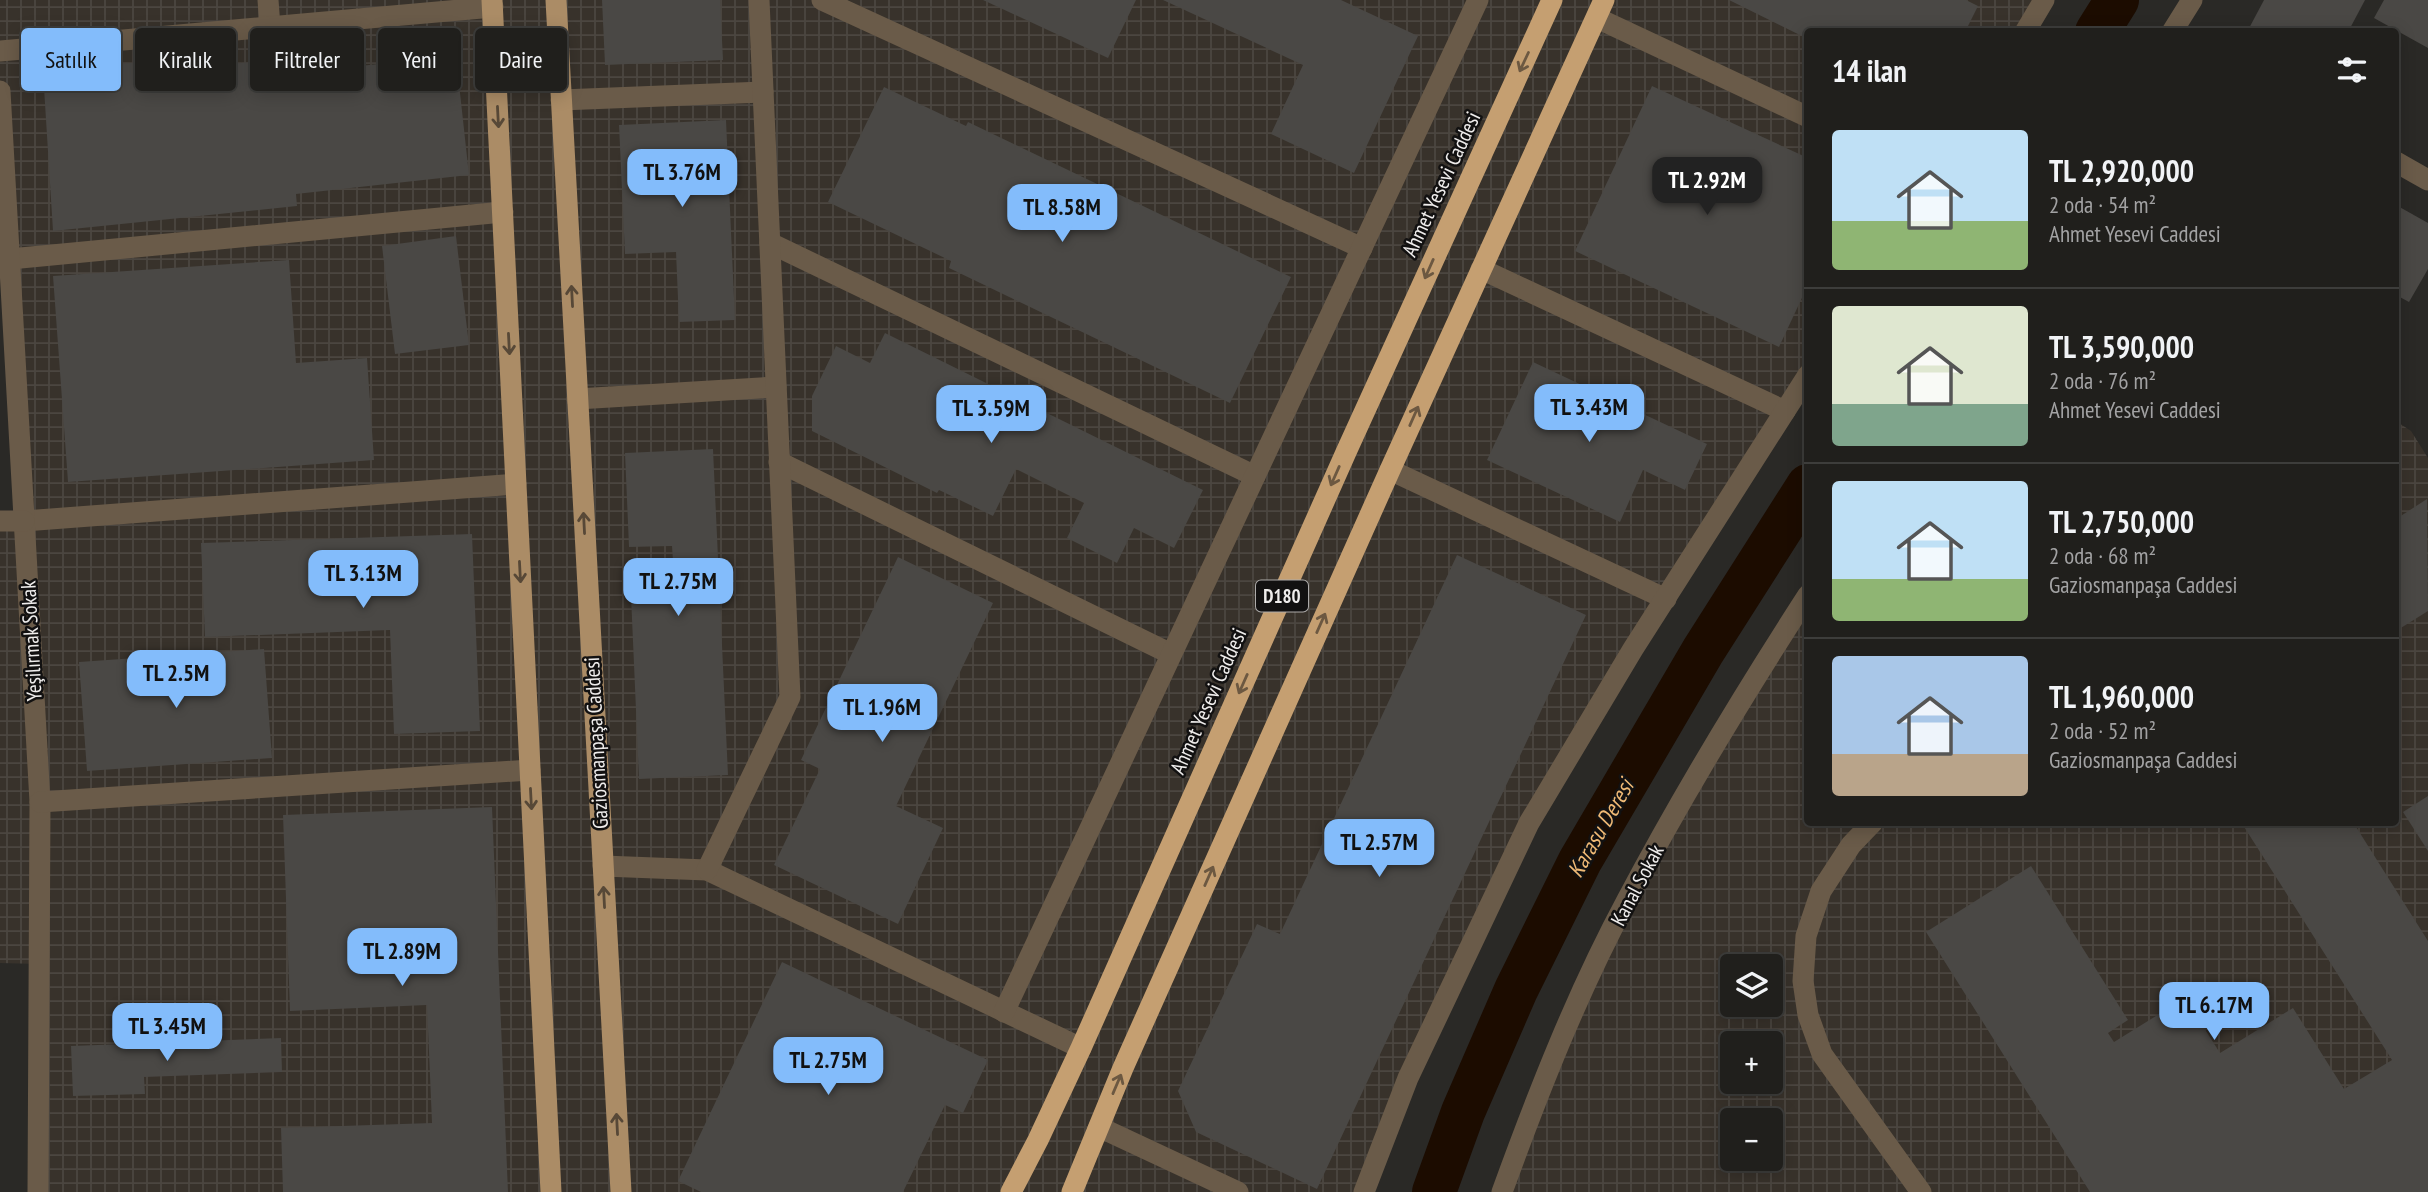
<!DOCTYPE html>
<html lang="tr">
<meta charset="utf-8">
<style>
body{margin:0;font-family:"PT Sans Narrow",sans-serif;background:#2d2c29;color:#f1f3f6;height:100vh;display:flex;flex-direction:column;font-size:26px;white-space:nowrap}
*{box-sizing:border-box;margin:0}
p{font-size:23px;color:#a2a2a3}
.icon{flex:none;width:38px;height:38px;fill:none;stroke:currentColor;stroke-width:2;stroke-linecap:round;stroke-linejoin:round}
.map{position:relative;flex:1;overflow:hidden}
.sheet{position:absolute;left:1804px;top:28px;width:595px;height:798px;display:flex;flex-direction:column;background:#201f1c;border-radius:7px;box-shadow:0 4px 18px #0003,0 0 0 2px #3d3d3b}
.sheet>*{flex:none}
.top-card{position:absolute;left:21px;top:28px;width:665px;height:63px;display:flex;gap:14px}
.tools{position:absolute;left:1720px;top:954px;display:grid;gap:14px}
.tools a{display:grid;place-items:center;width:63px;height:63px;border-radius:7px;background:#201f1c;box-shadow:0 4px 18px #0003,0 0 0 2px #3d3d3b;font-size:35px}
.price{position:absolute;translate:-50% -60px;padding:0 16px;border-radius:14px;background:#83bcfb;color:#111;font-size:23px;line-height:46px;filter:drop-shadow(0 2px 4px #0008)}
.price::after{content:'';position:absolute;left:50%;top:42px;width:21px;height:16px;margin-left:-10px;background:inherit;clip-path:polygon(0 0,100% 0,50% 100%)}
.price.active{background:#222;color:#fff}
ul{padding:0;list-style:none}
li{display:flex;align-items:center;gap:21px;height:175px;padding:0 28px}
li+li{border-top:2px solid #3d3d3b}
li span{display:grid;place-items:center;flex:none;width:196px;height:140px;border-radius:7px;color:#555}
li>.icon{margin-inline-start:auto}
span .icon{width:84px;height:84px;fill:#fffc;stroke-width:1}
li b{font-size:30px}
h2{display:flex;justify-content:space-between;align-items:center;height:84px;padding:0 28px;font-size:30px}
.chip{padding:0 24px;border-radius:7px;background:#201f1c;box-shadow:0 4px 18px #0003,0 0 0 2px #3d3d3b;font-size:24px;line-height:63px}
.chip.active{background:#83bcfb;color:#111}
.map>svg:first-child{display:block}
.industrial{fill:url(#industrial-grid);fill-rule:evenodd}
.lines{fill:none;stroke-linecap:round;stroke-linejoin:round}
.canal{stroke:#1c0c00;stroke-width:44}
.building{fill:#4a4845}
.lane{stroke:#6a5b49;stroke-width:21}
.street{stroke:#6a5b49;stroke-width:21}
.primary{stroke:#ab8c66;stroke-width:21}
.highway{stroke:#c59f71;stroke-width:21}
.oneway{stroke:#6c5841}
.oneway2{stroke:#574837}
.labels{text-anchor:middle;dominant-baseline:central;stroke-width:5;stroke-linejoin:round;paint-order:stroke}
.shield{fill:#121111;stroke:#adabaa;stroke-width:2}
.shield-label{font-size:19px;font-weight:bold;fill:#efedec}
.street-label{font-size:21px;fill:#efedec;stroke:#121111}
.water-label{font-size:23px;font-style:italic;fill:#efb975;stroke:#121111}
</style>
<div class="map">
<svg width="2428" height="1192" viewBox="0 0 2428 1192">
<defs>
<pattern id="industrial-grid" width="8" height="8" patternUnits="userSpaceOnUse" patternTransform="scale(1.75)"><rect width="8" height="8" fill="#38322b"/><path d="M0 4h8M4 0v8" fill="none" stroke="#4b4640"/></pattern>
</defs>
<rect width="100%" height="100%" fill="#2a2926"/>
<g class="industrial">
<path d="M0,0h2044l-19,31 -217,1v343l-279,448 -165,369h-1326l1,-228 -39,-1v-442h23l-23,-430z"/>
<path d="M2396,421l15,10 17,27v734h-926l69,-174 237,-423v227h588zM1732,966h39v38h-39zM1732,1043h39v39h-39zM1732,1120h39v38h-39z"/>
</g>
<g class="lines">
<g class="canal">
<path d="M2097,32l20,-32"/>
<path d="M1434,1192l29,-80 53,-122 64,-129 123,-210 105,-165"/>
</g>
</g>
<g class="building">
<path d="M602,0h118l3,60 -118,5z"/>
<path d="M983,0h153l-28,58z"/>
<path d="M1163,0h178l77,36 -64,137 -83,-39 32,-69z"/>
<path d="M1729,0h237l12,6 -13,26h-157v7z"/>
<path d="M2264,0h101l-17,32h-101z"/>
<path d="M2384,0h44v48l-54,-30z"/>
<path d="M456,56l13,119 -173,19 1,12 -244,25 -10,-159 116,-12 1,11 121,-12 1,15z"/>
<path d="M1652,86l156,72v127l-29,62 -204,-96z"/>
<path d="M884,87l82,39 2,-4 323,155 -61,126 -281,-135 2,-7 -123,-59z"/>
<path d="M726,120l9,200 -56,2 -3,-70 -51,2 -6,-129z"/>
<path d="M2396,205l32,18v46l-19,33 -13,-7z"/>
<path d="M456,236l13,109 -74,9 -13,-108z"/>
<path d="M289,260l7,103 71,-5 7,102 -306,22 -15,-206z"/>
<path d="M885,333l318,157 -29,58 -40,-20 -17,35 -50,-25 17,-35 -68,-34 -23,47 -54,-26 -2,3 -125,-62v-35l24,-50 34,17z"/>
<path d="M1533,362l174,82 -22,46 -42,-20 -23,52 -133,-62z"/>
<path d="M713,449l15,326 -89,4 -8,-183 44,-2 -3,-48 -43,1 -4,-94z"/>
<path d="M2427,499l1,112 -32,20v-112z"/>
<path d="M472,534l8,197 -86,3 -4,-104 -185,7 -4,-94z"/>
<path d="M1457,555l129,60 -269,574 -121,-57 -18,-41 79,-167 23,10z"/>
<path d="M898,557l95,46 -97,203 47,22 -45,96 -124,-59 46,-96 -19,-9z"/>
<path d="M264,649l8,109 -185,13 -8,-109z"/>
<path d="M2428,796v55l-25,-39z"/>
<path d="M492,807l16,385h-225l-2,-64 151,-5 -5,-118 -137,6 -7,-196z"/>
<path d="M2241,822h112l75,119v251h-338l-164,-260 105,-66 97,154 -20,13 6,9 71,-44 35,55 73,-45 51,81 48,-29z"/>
<path d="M782,962l206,98 -25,53 -18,-8 -42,87h-202l-23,-11z"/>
<path d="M281,1038l1,34 -138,5 1,17 -72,2 -2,-50z"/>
</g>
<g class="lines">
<g class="lane">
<path d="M268,0l2,27"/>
<path d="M1597,18l211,99"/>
<path d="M0,51l493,-44"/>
<path d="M561,100l202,-8"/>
<path d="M10,259l493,-47"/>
<path d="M1481,269l304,142"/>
<path d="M577,399l199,-12"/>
<path d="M1390,470l276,129"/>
<path d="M24,521l492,-37"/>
<path d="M1873,822l-22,23 -30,46 -15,45 -3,45 5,34 14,39 99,138"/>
<path d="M1099,1127l139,65"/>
</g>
<g class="street">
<path d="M822,0l540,248"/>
<path d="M2025,32l19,-32"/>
<path d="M2172,32l20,-32"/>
<path d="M0,91l40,711 -2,390"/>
<path d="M2396,162l32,18"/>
<path d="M770,243l485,233"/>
<path d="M779,462l392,192"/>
<path d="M0,521h24"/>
<path d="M40,802l490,-32"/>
<path d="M603,866l104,4 374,178"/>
<path d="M707,870l83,-173 -31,-697"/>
<path d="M1004,1012l474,-1012"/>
<path d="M1364,1192l44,-114 121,-255 104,-174 175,-274"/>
<path d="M1502,1192c36,-99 75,-199 125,-292 55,-104 117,-206 181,-305"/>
</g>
<g class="primary">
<path d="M492,0l59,1192"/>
<path d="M556,0l65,1192"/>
</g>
<g class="highway">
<path d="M1011,1192l27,-52 43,-92 266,-598 205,-450"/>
<path d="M1072,1192l51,-124 267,-598 214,-470"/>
</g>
</g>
<defs><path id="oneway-shaft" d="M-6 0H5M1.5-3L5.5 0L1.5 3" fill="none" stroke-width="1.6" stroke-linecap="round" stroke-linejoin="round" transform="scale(1.75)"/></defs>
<g class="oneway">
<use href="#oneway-shaft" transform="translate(1524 62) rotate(115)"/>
<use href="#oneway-shaft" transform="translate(1429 269) rotate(114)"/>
<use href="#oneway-shaft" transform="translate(1414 416) rotate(-66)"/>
<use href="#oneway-shaft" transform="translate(1335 476) rotate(114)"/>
<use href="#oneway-shaft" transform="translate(1321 623) rotate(-66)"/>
<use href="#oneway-shaft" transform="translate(1243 684) rotate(114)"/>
<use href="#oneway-shaft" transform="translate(1209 876) rotate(-66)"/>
<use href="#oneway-shaft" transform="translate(1117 1084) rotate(-67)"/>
</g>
<g class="oneway2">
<use href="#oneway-shaft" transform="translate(498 117) rotate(87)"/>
<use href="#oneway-shaft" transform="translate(572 296) rotate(-93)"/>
<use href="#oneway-shaft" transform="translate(509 344) rotate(87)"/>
<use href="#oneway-shaft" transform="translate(584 523) rotate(-93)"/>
<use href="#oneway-shaft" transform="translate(520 572) rotate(87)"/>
<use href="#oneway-shaft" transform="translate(531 799) rotate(87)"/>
<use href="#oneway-shaft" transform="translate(604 897) rotate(-93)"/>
<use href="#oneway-shaft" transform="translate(617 1124) rotate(-93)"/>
</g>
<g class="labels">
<rect class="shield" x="1256" y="580.5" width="52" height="31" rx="5"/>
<g class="shield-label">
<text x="1282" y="596">D180</text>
</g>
<g class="street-label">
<text transform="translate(1441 184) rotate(-65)">Ahmet Yesevi Caddesi</text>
<text transform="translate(31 641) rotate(-93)">Yeşilırmak Sokak</text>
<text transform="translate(1208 701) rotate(-66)">Ahmet Yesevi Caddesi</text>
<text transform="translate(596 743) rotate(-93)">Gaziosmanpaşa Caddesi</text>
<text transform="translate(1637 885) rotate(-62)">Kanal Sokak</text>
</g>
<g class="water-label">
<text transform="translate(1600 828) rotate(-60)">Karasu Deresi</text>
</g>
</g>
</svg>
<div class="tools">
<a><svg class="icon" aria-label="layers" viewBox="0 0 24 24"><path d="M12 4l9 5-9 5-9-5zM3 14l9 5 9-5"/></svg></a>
<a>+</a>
<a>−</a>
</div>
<b class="price" style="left:682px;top:209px">TL 3.76M</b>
<b class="price active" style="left:1707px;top:217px">TL 2.92M</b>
<b class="price" style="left:1062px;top:244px">TL 8.58M</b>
<b class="price" style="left:1589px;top:444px">TL 3.43M</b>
<b class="price" style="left:991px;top:445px">TL 3.59M</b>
<b class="price" style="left:363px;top:610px">TL 3.13M</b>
<b class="price" style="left:678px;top:618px">TL 2.75M</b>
<b class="price" style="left:176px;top:710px">TL 2.5M</b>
<b class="price" style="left:882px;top:744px">TL 1.96M</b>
<b class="price" style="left:1379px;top:879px">TL 2.57M</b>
<b class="price" style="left:402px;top:988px">TL 2.89M</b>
<b class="price" style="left:2214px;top:1042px">TL 6.17M</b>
<b class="price" style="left:167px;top:1063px">TL 3.45M</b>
<b class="price" style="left:828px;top:1097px">TL 2.75M</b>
<div class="top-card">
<a class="chip active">Satılık</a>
<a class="chip">Kiralık</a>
<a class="chip">Filtreler</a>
<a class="chip">Yeni</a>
<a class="chip">Daire</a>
</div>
<section class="sheet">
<h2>14 ilan<svg class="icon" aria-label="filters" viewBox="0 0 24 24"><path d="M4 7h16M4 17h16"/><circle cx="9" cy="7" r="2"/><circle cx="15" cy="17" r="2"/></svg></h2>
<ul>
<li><span style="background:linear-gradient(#bfe0f5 65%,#8fb573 0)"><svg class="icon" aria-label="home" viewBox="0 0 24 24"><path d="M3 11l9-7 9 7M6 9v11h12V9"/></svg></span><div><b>TL 2,920,000</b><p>2 oda · 54 m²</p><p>Ahmet Yesevi Caddesi</p></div></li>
<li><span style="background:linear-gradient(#dfe7d0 70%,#7fa58c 0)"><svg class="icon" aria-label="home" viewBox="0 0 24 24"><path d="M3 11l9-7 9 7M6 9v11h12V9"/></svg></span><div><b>TL 3,590,000</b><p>2 oda · 76 m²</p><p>Ahmet Yesevi Caddesi</p></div></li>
<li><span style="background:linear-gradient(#bfe0f5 70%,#8fb573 0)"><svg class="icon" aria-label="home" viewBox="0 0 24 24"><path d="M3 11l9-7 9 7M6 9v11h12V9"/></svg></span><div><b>TL 2,750,000</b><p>2 oda · 68 m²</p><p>Gaziosmanpaşa Caddesi</p></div></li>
<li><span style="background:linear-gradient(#a9c7e8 70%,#b9a48a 0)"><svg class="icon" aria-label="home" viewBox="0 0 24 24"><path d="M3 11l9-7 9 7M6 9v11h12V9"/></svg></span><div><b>TL 1,960,000</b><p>2 oda · 52 m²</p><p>Gaziosmanpaşa Caddesi</p></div></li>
</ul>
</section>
</div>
